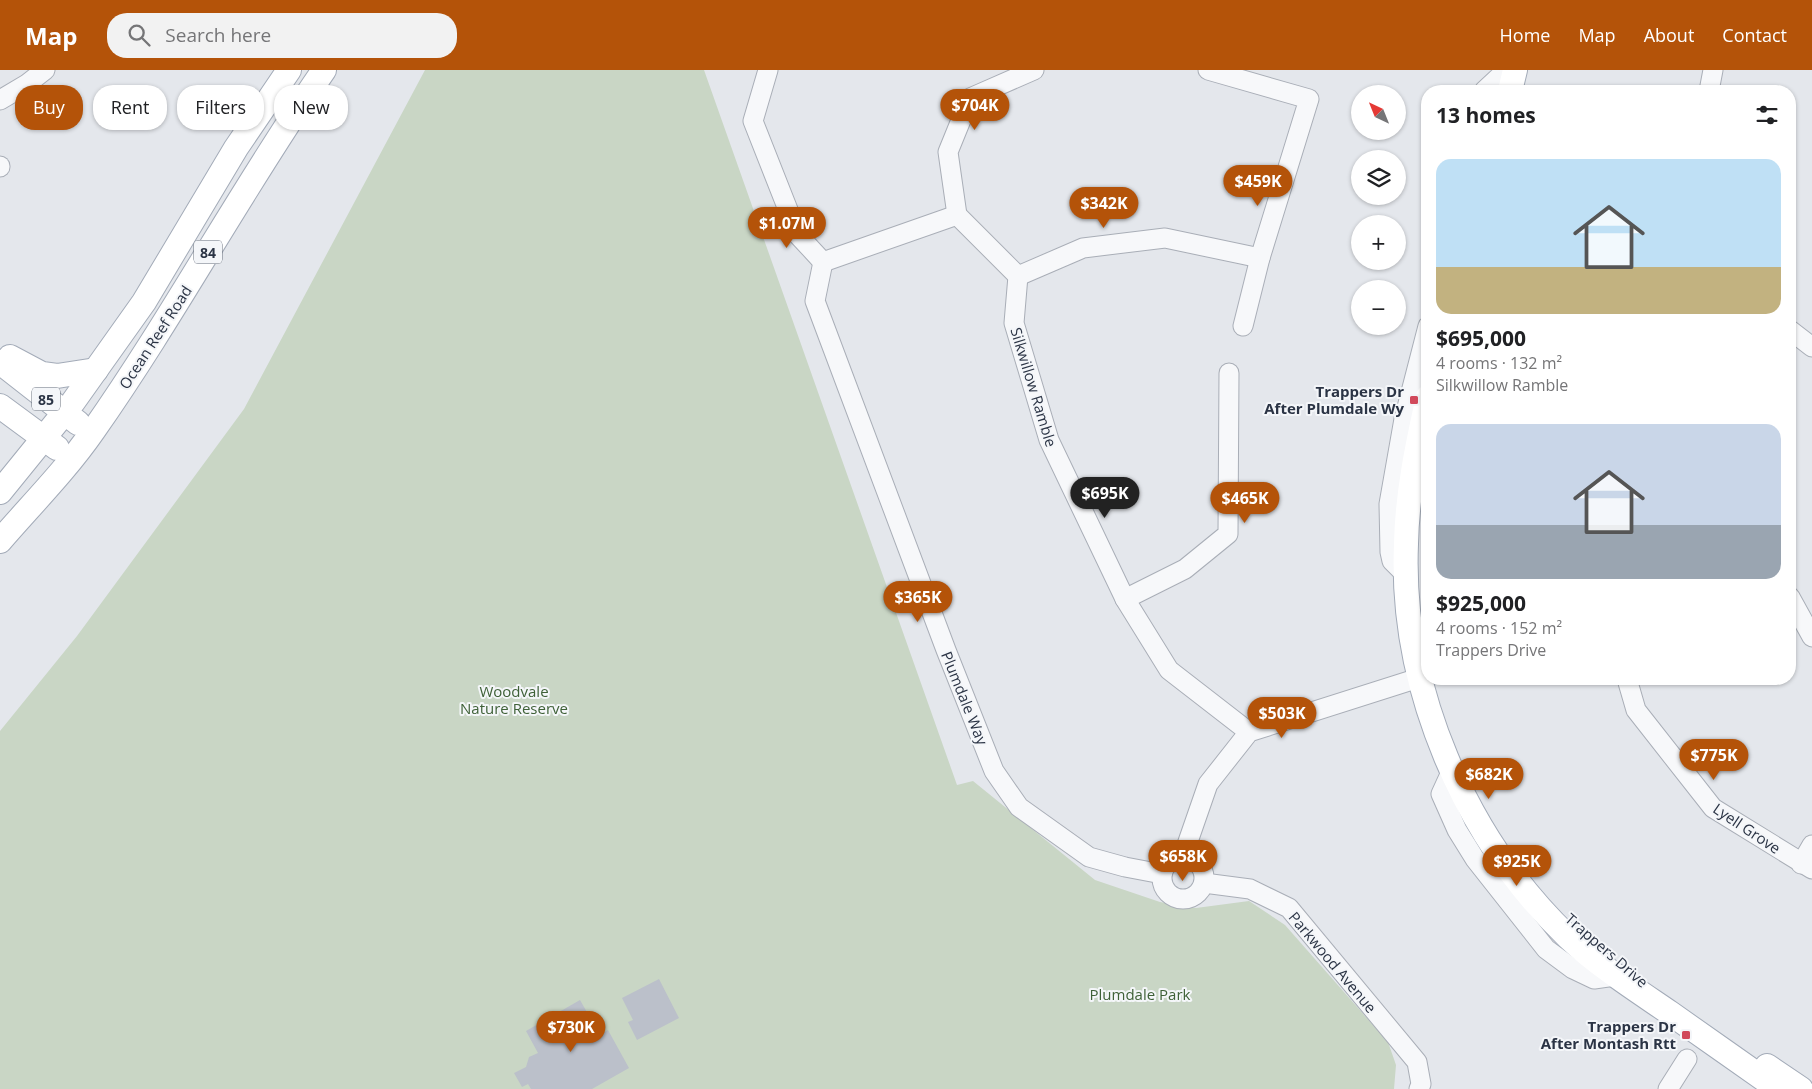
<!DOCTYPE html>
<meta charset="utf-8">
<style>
body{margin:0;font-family:"Open Sans",sans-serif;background:#f2f2f2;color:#202124;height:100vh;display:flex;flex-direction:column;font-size:19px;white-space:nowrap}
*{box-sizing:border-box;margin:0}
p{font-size:16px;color:#757577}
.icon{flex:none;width:28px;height:28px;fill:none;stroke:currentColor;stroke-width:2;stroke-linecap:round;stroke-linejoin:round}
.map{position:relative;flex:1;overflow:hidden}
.details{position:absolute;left:1421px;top:15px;width:375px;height:600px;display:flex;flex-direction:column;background:#fff;border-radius:20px;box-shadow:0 1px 4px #0004}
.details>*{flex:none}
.banner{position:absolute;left:15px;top:15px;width:475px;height:45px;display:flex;gap:10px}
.needle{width:32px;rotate:317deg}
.tools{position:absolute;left:1351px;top:15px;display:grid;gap:10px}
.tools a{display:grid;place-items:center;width:55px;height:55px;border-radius:50%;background:#fff;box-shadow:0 1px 4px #0004;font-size:25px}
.price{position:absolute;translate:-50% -42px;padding:0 11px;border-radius:18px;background:#b45309;color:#fff;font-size:16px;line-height:32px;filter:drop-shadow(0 1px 2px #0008)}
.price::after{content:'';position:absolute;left:50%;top:30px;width:15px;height:11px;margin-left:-8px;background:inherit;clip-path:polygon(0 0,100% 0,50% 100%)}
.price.active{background:#222;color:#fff}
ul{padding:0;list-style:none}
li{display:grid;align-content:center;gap:10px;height:265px;padding:0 15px}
li span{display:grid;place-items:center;height:155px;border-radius:15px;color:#555}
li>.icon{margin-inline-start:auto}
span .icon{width:90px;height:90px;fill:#fffc;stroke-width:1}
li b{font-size:21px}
h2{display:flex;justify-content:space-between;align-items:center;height:60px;padding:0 15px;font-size:21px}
.pill{padding:0 18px;border-radius:20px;background:#fff;box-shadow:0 1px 4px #0004;font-size:18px;line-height:45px}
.pill.active{background:#b45309;color:#fff}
header{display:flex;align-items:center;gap:30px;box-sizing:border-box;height:70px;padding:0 25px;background:#b45309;color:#fff}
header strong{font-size:24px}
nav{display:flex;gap:28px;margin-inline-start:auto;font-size:18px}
.search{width:350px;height:45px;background:#f2f2f2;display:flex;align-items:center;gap:12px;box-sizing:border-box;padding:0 18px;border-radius:20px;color:#757577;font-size:19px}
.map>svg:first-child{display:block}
.green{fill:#c9d6c5}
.building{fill:#bbc0ca}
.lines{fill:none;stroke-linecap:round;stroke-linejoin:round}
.minor-casing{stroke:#a9aeb7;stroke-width:21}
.major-casing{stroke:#a3abb8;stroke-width:26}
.minor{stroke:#f7f8fa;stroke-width:19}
.major{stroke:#fff;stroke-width:24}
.poi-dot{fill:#d1495b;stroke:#f4f6f9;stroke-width:2}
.labels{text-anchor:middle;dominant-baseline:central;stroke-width:4;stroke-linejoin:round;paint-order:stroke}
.shield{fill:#f4f6f9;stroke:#676e7b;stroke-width:1}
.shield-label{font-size:14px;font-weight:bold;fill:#2b3445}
.street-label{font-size:15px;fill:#2b3445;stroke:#f4f6f9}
.poi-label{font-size:15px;font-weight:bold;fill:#2b3445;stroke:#f4f6f9;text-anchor:end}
.park-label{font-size:15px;fill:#3f6138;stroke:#f4f6f9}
</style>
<header>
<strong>Map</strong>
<div class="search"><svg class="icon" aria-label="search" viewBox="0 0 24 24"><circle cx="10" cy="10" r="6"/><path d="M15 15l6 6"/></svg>Search here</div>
<nav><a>Home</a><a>Map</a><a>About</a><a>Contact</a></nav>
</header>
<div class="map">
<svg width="1812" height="1019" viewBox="0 0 1812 1019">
<rect width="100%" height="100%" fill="#e4e7ec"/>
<path class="green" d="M425,0h279l253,715 16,-4 122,99 65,22 36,6 53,-7 36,24 103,117 8,23 -2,24h-1394v-358l77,-95 167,-227z"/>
<g class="building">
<path d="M659,909l20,39 -42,22 -9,-18 5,-2 -11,-22z"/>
<path d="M580,930l20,35 8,-5 21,38 -37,21h-61l-3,-5 -6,3 -8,-14 12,-6 3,-10 9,-4 -12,-22z"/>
</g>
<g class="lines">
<g class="minor-casing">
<g id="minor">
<path d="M768,0l-15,51 45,114 25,27 134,-47"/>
<path d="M1208,0l101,29 -49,159 -17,68"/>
<path d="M1484,21l15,-14"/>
<path d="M1709,21l4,-21"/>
<path d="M0,30l27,-16 18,-14"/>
<path d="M0,96v1"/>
<path d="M957,145l61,61 65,-28 82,-10 95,20"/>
<path d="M957,145l-9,-63 22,-54 64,-28"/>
<path d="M823,192l-8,39 131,349 48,121 25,36 70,50 36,10 37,7"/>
<path d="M1018,206l-4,47 35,117 76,159 44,71 80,62"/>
<path d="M1790,260l22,17"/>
<path d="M1406,505l-14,-14 -2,-9 -1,-48 15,-85 24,-93"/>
<path d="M1790,527l22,40"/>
<path d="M1125,529l60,-30 43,-35 1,-161"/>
<path d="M1627,609l9,31 77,98 99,61"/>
<path d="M1452,700l-11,24 16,36 18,29 71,90 27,20 21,10 21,-3"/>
<path d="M1183,786l25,-72 41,-52 179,-57"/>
<circle cx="1183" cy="808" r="21"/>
<path d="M1801,794l11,-19"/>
<path d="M1204,813l46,6 39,19 128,154 4,22 -2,5"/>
<path d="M1668,1019l19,-30"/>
</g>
</g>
<g class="major-casing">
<g id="major">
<path d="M1510,21l5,-21"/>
<path d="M10,287l32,17 15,2 39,-6"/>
<path d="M0,292l78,61"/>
<path d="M1428,327c-11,49 -21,97 -22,147 -6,144 59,294 162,393 31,29 67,52 102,76 36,25 72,51 108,76"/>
<path d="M0,336l57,42"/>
<path d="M0,422l73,-90 71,-100 92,-154 53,-78"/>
<path d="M0,471c31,-36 66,-71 93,-110 82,-117 149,-243 231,-361"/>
<path d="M1767,996l34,23"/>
</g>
</g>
<use href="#minor" class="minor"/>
<use href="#major" class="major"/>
</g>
<g class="poi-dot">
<rect x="1409" y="325" width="10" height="10" rx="2.5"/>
<rect x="1681" y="960" width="10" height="10" rx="2.5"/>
</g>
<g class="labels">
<g class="shield">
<rect x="194" y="170.5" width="28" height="23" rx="4"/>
<rect x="32" y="317.5" width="28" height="23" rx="4"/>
</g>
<g class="shield-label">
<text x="208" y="182">84</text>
<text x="46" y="329">85</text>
</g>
<g class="street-label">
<text transform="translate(155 267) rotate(-57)">Ocean Reef Road</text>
<text transform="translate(1034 317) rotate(73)">Silkwillow Ramble</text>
<text transform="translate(965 628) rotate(68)">Plumdale Way</text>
<text transform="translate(1747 758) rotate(34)">Lyell Grove</text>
<text transform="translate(1607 880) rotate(41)">Trappers Drive</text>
<text transform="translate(1333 892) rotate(50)">Parkwood Avenue</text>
</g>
<g class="poi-label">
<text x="1404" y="321">Trappers Dr<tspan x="1404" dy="17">After Plumdale Wy</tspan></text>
<text x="1676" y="956">Trappers Dr<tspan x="1676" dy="17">After Montash Rtt</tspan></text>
</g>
<g class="park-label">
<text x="514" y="621">Woodvale<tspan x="514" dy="17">Nature Reserve</tspan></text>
<text x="1140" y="924">Plumdale Park</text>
</g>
</g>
</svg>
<div class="tools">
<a><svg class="needle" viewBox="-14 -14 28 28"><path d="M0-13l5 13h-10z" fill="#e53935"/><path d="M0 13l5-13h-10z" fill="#757577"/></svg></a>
<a><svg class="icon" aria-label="layers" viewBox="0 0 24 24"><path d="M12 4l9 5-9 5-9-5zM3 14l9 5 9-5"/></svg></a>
<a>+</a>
<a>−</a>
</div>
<b class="price" style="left:975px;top:61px">$704K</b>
<b class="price" style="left:1258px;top:137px">$459K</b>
<b class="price" style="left:1104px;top:159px">$342K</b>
<b class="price" style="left:787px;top:179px">$1.07M</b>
<b class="price active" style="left:1105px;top:449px">$695K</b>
<b class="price" style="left:1245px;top:454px">$465K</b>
<b class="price" style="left:918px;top:553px">$365K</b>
<b class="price" style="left:1282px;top:669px">$503K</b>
<b class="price" style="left:1714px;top:711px">$775K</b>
<b class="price" style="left:1489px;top:730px">$682K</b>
<b class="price" style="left:1183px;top:812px">$658K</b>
<b class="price" style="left:1517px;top:817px">$925K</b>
<b class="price" style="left:571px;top:983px">$730K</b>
<div class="banner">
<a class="pill active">Buy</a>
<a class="pill">Rent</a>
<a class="pill">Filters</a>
<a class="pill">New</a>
</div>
<section class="details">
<h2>13 homes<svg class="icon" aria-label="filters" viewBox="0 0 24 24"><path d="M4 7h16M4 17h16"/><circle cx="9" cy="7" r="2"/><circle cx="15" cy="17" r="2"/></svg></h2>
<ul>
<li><span style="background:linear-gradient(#bfe0f5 70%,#c2b280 0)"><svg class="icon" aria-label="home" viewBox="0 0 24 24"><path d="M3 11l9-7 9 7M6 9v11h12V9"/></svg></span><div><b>$695,000</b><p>4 rooms · 132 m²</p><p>Silkwillow Ramble</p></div></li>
<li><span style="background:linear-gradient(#c9d6e8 65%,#9aa5b1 0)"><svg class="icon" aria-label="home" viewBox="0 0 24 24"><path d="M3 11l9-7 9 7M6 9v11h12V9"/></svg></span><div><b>$925,000</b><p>4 rooms · 152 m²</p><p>Trappers Drive</p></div></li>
</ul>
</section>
</div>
